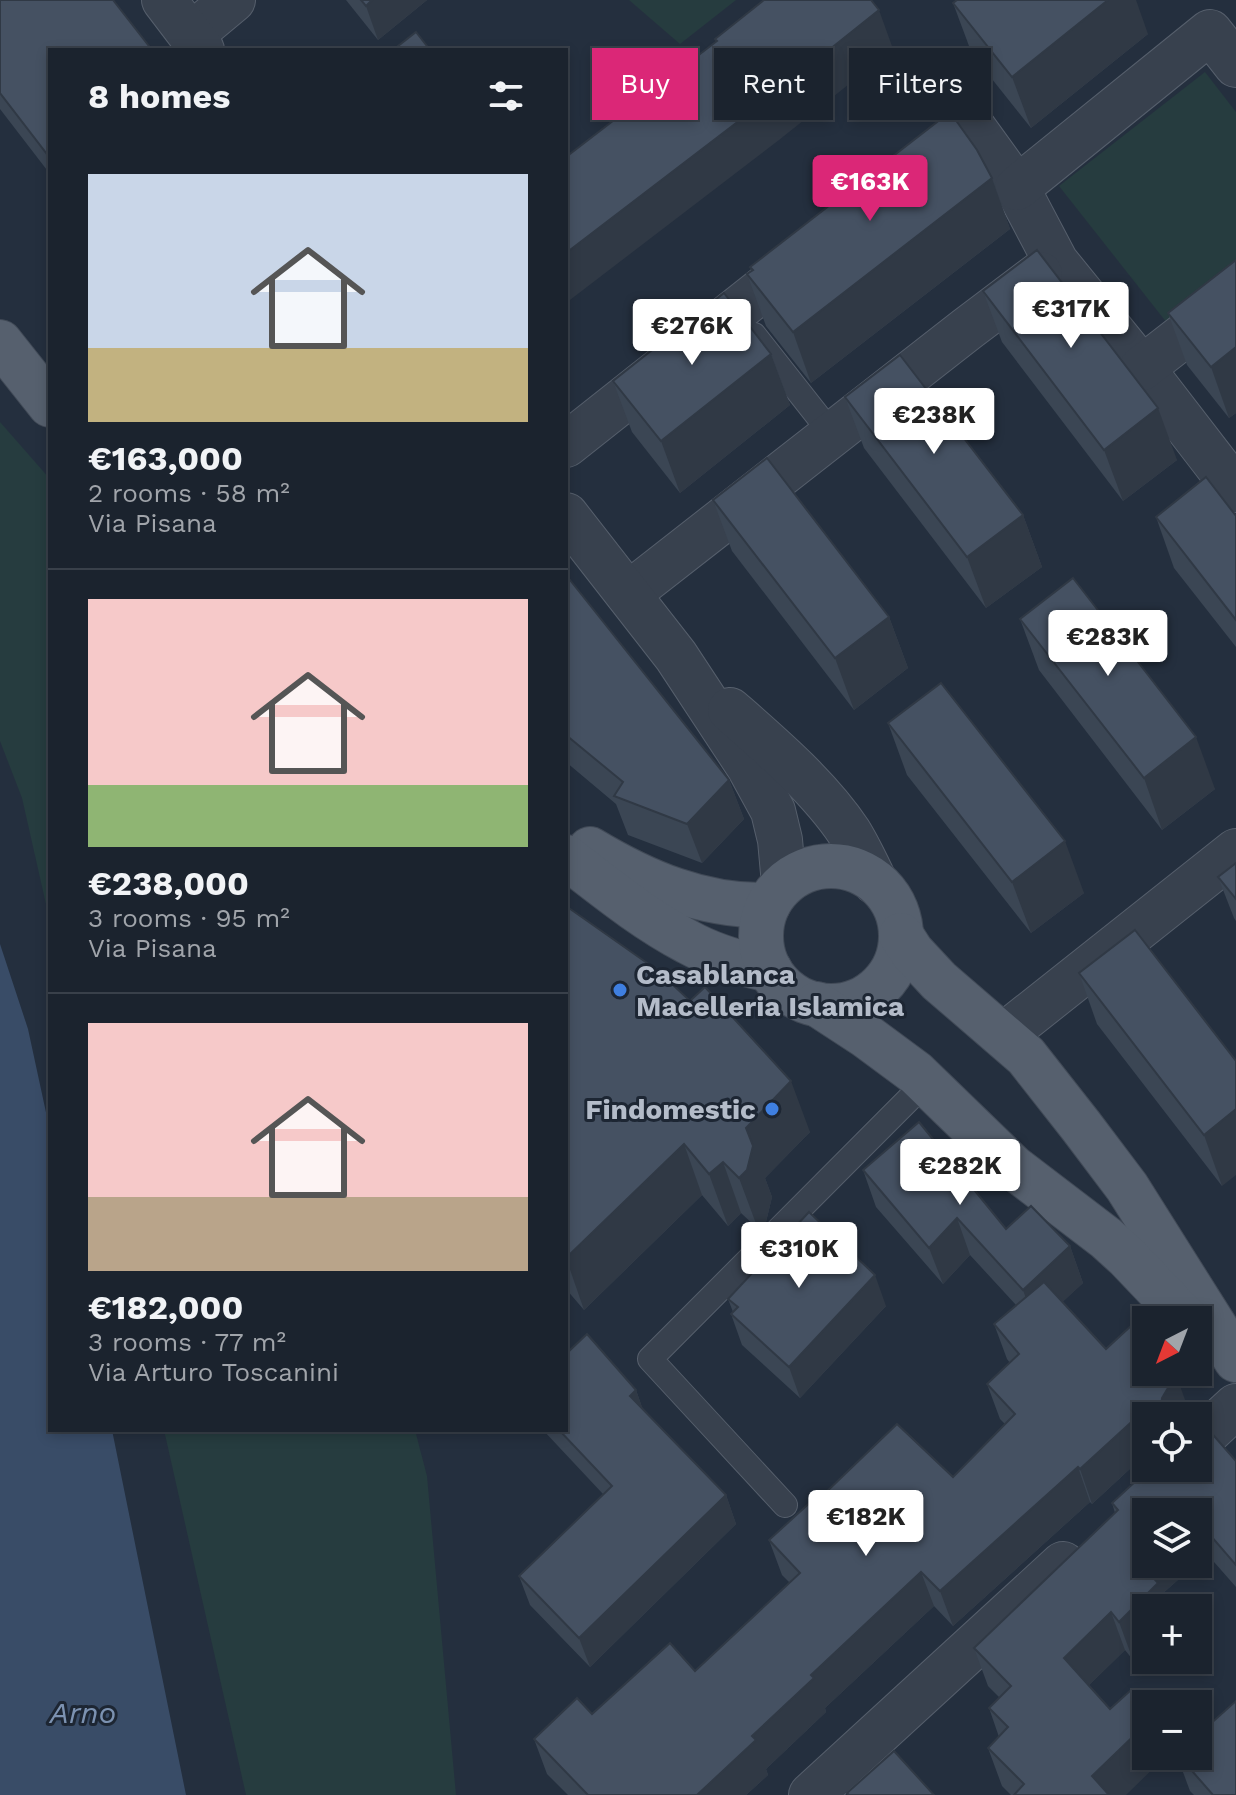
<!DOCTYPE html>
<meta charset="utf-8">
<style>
body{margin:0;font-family:"Work Sans",sans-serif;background:#282f3a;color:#f1f3f6;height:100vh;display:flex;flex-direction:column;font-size:30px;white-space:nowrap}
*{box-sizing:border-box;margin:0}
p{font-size:26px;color:#a0a4aa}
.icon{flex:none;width:44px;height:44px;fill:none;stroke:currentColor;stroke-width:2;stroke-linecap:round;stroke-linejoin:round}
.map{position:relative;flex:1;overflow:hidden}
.details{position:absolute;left:48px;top:48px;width:520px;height:1384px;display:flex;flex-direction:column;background:#1b232e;border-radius:0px;box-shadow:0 4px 12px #0003,0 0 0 2px #39404a}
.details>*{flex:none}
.banner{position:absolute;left:592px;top:48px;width:524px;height:72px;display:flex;gap:16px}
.needle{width:52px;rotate:222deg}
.controls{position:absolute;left:1132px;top:1306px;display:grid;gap:16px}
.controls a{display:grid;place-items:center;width:80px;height:80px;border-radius:0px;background:#1b232e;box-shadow:0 4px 12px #0003,0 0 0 2px #39404a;font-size:40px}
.price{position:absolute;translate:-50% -68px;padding:0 18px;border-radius:8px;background:#fff;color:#222;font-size:26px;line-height:52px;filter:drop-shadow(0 2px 4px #0008)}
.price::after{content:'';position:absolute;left:50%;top:48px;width:24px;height:18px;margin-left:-12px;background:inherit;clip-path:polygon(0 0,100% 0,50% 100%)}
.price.active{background:#db2777;color:#fff}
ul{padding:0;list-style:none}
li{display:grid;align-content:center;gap:16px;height:424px;padding:0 40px}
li+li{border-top:2px solid #39404a}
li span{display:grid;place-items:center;height:248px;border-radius:0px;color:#555}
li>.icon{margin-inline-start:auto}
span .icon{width:144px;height:144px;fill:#fffc;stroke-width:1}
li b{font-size:34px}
h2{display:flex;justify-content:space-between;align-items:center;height:96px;padding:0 40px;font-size:34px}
.tag{padding:0 28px;border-radius:0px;background:#1b232e;box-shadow:0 4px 12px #0003,0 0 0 2px #39404a;font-size:28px;line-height:72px}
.tag.active{background:#db2777;color:#fff}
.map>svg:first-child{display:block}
.green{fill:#263c3f}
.water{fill:#394c67}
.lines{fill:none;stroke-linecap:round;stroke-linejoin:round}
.service-casing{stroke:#565f6c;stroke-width:26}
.minor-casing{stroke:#565f6c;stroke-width:46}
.tertiary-casing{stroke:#565f6c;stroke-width:46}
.primary-casing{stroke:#414a57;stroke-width:46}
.service{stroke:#38414e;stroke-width:24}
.minor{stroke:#38414e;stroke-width:44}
.tertiary{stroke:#38414e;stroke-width:44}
.primary{stroke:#56606e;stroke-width:44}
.wall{fill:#3b4654}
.shaded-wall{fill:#303945}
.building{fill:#455162;stroke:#303945;stroke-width:2}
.shop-dot{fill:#3f7fe0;stroke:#1d2633;stroke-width:3}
.labels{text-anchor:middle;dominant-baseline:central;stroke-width:6;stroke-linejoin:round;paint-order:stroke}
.poi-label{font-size:28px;font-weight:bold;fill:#b4bcc9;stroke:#1d2633;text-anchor:start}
.water-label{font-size:30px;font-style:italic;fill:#7c92b1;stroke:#1d2633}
</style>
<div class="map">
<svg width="1236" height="1795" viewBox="0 0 1236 1795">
<rect width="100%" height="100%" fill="#242f3e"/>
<g class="green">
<path d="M629,0h107l-56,44z"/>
<path d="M1205,72l31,40v157l-69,54 -108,-137z"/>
<path d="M0,422l50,57v443l-28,-124 -22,-57z"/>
<path d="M164,1430h251l12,46 29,319h-210z"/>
</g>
<path class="water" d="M0,944l28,85 22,102v299h62l74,365h-186z"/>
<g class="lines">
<g class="service-casing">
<g id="service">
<path d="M754,335l78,99"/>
<path d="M785,1505l-135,-146 276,-277"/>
</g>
</g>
<g class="minor-casing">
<g id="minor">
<path d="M191,35l42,-35"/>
<path d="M916,171l57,-44 44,61 39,74 86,106 94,122"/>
<path d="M1017,188l193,-156 26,33"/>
<path d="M1142,368l94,-73"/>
<path d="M566,445l235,-186"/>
<path d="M628,594l339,-265 73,-55"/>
<path d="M1004,1035l232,-184"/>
<path d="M1198,1441l38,-35"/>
<path d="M811,1795l252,-231"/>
</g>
</g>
<g class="tertiary-casing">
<g id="tertiary">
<path d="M164,0l38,50"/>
<path d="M566,515l110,141 73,111 24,44 7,29 4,44"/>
<path d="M730,710c41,36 89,77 119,122 10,16 18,33 26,50"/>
</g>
</g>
<g class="primary-casing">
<g id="primary">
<path d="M0,342l50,63"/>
<path d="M590,849c55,33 113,58 178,56"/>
<path d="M566,857c39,30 78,62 122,85 25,14 54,22 82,28"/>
<circle cx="831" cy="936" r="70"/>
<path d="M901,935l11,17 27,29 87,75 55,70 46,61 109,173"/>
<path d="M817,1004l49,32 50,37 97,94 93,71 21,19 60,63"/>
</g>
</g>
<use href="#service" class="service"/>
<use href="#minor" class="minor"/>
<use href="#tertiary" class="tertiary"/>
<use href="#primary" class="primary"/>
</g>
<g class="wall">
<path d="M0,0l50,50v124l-50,-65z"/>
<path d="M346,0h81l-49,40z"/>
<path d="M953,3l195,31 -117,94 -59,-74z"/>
<path d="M992,178l18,51 -199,154 -45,-57 -19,-52 5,-3 -2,-4z"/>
<path d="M1236,260v153l-7,5 -42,-53 -19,-52z"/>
<path d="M983,291l194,169 -54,41 -121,-159z"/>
<path d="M771,354l19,51 -110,88 -48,-61 -19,-51z"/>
<path d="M845,397l178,118 19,52 -56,41 -122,-160z"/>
<path d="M713,500l176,117 19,51 -54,42 -122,-159z"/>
<path d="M1236,516v131l-62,-79 -18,-51z"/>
<path d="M566,575l163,205 15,39 -42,44 -74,-28 -12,-31 -50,-42z"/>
<path d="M1020,619l195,170 -53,41 -123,-160z"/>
<path d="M888,723l196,170 -53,40 -124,-158z"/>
<path d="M1236,863v58l-2,-3 -16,-41z"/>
<path d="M566,906l244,226 -45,46 7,19 -6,25 -8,7 -17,-16 -13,13 -26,-31 -118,115 -18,-21z"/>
<path d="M1079,973l157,88 -14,125 -125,-162z"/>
<path d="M863,1170l143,59 64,17 13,37 -21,19 44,47 84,65 -2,2h-42v38l-54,50 -2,-2 -137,124 -19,-20 -109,102 1,4 -60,57 2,6 -22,20h-178l-21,-21 -13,-35 161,-68 95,-88 -8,-8 -13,-35 49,-40 135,-23 52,-53 -5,-5 -13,-35 23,-21 -3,-4 -13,-35 22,-19 -46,-50 -27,29 -67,-77z"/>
<path d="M728,1299l158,7 -86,92 -58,-53 -11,-31 2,-2z"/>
<path d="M636,1390l7,20 83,85 10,29 -146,143 -60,-62 -11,-29 84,-82 -60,-64h23z"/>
<path d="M1236,1461v126l-29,-33 -9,8v-50l-52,52h50l-34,30 5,14h-21l-13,52 -8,-10 -37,36 38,109h-115l-9,-9 -14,-38 11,-11 -10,-29 11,-10 -12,-12 -14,-38 141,-135 -3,-10z"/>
<path d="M1177,1756h21l38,39h-42l-4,-4z"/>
</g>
<g class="shaded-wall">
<path d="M372,0h55l-49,40 -12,-34z"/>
<path d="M1108,0h28l12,34 -117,94 -19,-51z"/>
<path d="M879,10l14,39 -114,91 -213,163v-50z"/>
<path d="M992,178l18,51 -199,154 -18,-51z"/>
<path d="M1236,347v66l-7,5 -18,-51z"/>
<path d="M771,354l19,51 -110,88 -19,-52z"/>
<path d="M1158,408l19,52 -54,41 -19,-51z"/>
<path d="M1023,515l19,52 -56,41 -19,-51z"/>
<path d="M889,617l19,51 -54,42 -19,-52z"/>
<path d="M1196,737l19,52 -53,41 -18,-52z"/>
<path d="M729,780l15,39 -42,44 -15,-39z"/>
<path d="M1065,841l19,52 -53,40 -19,-51z"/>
<path d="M791,1081l19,51 -45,46 7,19 -6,25 -8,7 -19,-51 7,-50z"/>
<path d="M1236,1109v66l-14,11 -18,-51z"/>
<path d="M684,1144l18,51 -118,115 -18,-52z"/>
<path d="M723,1162l18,51 -13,13 -19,-52z"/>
<path d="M957,1218l13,37 -27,29 -14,-36z"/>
<path d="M1070,1246l13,37 -47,44 -13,-37z"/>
<path d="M875,1275l11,31 -86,92 -11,-31z"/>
<path d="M1178,1380l12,34 -2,2h-25l-2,-7 1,-11 6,-10z"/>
<path d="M636,1390l10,29 -16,-23z"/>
<path d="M1139,1415l7,21v18l-54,50 -12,-35z"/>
<path d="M1078,1467l12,35 -137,124 -13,-35z"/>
<path d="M726,1495l10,29 -146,143 -11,-29z"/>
<path d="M1198,1529l9,25 -9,8z"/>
<path d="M1146,1558v6h50l-34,30 5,14h-21v39l-13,13 -14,-38 21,-59z"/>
<path d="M921,1572l13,34 -109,102 1,4 -60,57 2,6 -22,20h-49l114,-120z"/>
<path d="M1111,1612l14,38 -47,46 -14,-38z"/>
<path d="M1146,1724v32h20l-40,39h-27l-7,-19z"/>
</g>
<g class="building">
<path d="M0,0h113l39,50h-102v108l-50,-65z"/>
<path d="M361,0h11l-6,6z"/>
<path d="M764,0h107l8,10 -114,91 -199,152v-96l151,-116 -2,-2z"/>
<path d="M957,0h151l-96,77 -59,-74z"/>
<path d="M416,32l14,18h-37z"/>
<path d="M950,112l27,38 15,28 -199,154 -46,-58 6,-4 -3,-3z"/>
<path d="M1037,250l121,158 -54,42 -121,-159z"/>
<path d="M1236,260v87l-25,20 -43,-54z"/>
<path d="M724,293l47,61 -110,87 -48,-60z"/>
<path d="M900,355l123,160 -56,42 -122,-160z"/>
<path d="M767,458l122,159 -54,41 -122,-158z"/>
<path d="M1206,477l30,39v104l-80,-103z"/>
<path d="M566,575l163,205 -42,44 -73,-28 9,-14 -57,-47z"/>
<path d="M1073,578l123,159 -52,41 -124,-159z"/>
<path d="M941,683l124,158 -53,41 -124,-159z"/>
<path d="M1236,863v36l-18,-22z"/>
<path d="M566,906l91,64 33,31 15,-14 86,94 -45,47 7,18 -6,24 -8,8 -16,-16 -14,12 -25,-30 -118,114z"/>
<path d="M1135,930l101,131v48l-32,26 -125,-162z"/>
<path d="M919,1122l87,107 25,-23 39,40 -47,44 -66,-72 -28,30 -66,-78z"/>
<path d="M809,1212l66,63 -86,92 -58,-53 7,-7 -10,-8z"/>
<path d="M1044,1282l62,67 26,-24 14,17v30h25l7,8 -10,8 -6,10 -1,11h-12l-10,6 -59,54 -2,-2 -138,124 -19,-19 -110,103 3,3 -62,58 4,4 -59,55h-109l-54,-56 43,-41 15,16 78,-71 25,28 105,-98 -31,-33 46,-42 3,2 79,-76 56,53 62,-63 -28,-30 32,-30 -25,-30z"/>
<path d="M587,1334l49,56 -6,6 96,99 -147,143 -60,-62 93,-90 -53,-56h7v-76z"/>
<path d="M1201,1421l35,40v104l-38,-44v-9h-52v46l-6,5 18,20 -39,39 -8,-10 -47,46 46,51 21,-19 15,14v20l-54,52 17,19h-95l10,-11 -36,-36 20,-21 -19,-19 22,-22 -37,-38 144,-138 -6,-7 38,-35h48v-45z"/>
<path d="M1236,1701v94h-23l-34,-39h19v-21z"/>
<path d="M894,1751l40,44h-85l-2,-2z"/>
</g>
<g class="shop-dot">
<circle cx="620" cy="990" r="8"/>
<circle cx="772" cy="1109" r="8"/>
</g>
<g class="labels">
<g class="poi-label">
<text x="636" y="974">Casablanca<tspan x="636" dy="32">Macelleria Islamica</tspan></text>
<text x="756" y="1109" text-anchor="end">Findomestic</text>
</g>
<g class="water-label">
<text x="83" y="1712">Arno</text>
</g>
</g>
</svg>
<div class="controls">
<a><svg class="needle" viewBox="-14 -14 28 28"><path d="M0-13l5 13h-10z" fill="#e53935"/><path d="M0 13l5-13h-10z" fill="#a0a4aa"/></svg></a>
<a><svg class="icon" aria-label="locate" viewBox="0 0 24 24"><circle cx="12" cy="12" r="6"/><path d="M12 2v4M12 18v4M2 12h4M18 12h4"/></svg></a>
<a><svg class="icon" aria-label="layers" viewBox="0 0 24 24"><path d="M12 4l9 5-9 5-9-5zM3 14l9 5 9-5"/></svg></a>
<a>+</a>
<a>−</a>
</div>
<b class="price active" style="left:870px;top:223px">€163K</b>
<b class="price" style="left:1071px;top:350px">€317K</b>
<b class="price" style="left:692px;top:367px">€276K</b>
<b class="price" style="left:934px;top:456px">€238K</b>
<b class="price" style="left:1108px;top:678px">€283K</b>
<b class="price" style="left:960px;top:1207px">€282K</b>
<b class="price" style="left:799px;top:1290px">€310K</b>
<b class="price" style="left:866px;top:1558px">€182K</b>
<div class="banner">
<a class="tag active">Buy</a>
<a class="tag">Rent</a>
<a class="tag">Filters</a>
</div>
<section class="details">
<h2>8 homes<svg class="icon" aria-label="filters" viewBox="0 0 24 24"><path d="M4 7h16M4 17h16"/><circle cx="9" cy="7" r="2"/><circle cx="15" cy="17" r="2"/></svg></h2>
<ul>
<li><span style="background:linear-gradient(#c9d6e8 70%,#c2b280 0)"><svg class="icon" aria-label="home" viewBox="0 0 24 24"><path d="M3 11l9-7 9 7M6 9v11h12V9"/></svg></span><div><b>€163,000</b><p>2 rooms · 58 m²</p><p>Via Pisana</p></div></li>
<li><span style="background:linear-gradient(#f6c9c9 75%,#8fb573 0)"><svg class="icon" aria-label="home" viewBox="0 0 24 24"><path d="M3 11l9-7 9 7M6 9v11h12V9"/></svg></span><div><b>€238,000</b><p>3 rooms · 95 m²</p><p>Via Pisana</p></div></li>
<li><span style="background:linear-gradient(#f6c9c9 70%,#b9a48a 0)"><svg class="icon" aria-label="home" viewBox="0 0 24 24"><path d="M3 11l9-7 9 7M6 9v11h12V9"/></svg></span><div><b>€182,000</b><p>3 rooms · 77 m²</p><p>Via Arturo Toscanini</p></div></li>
</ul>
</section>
</div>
